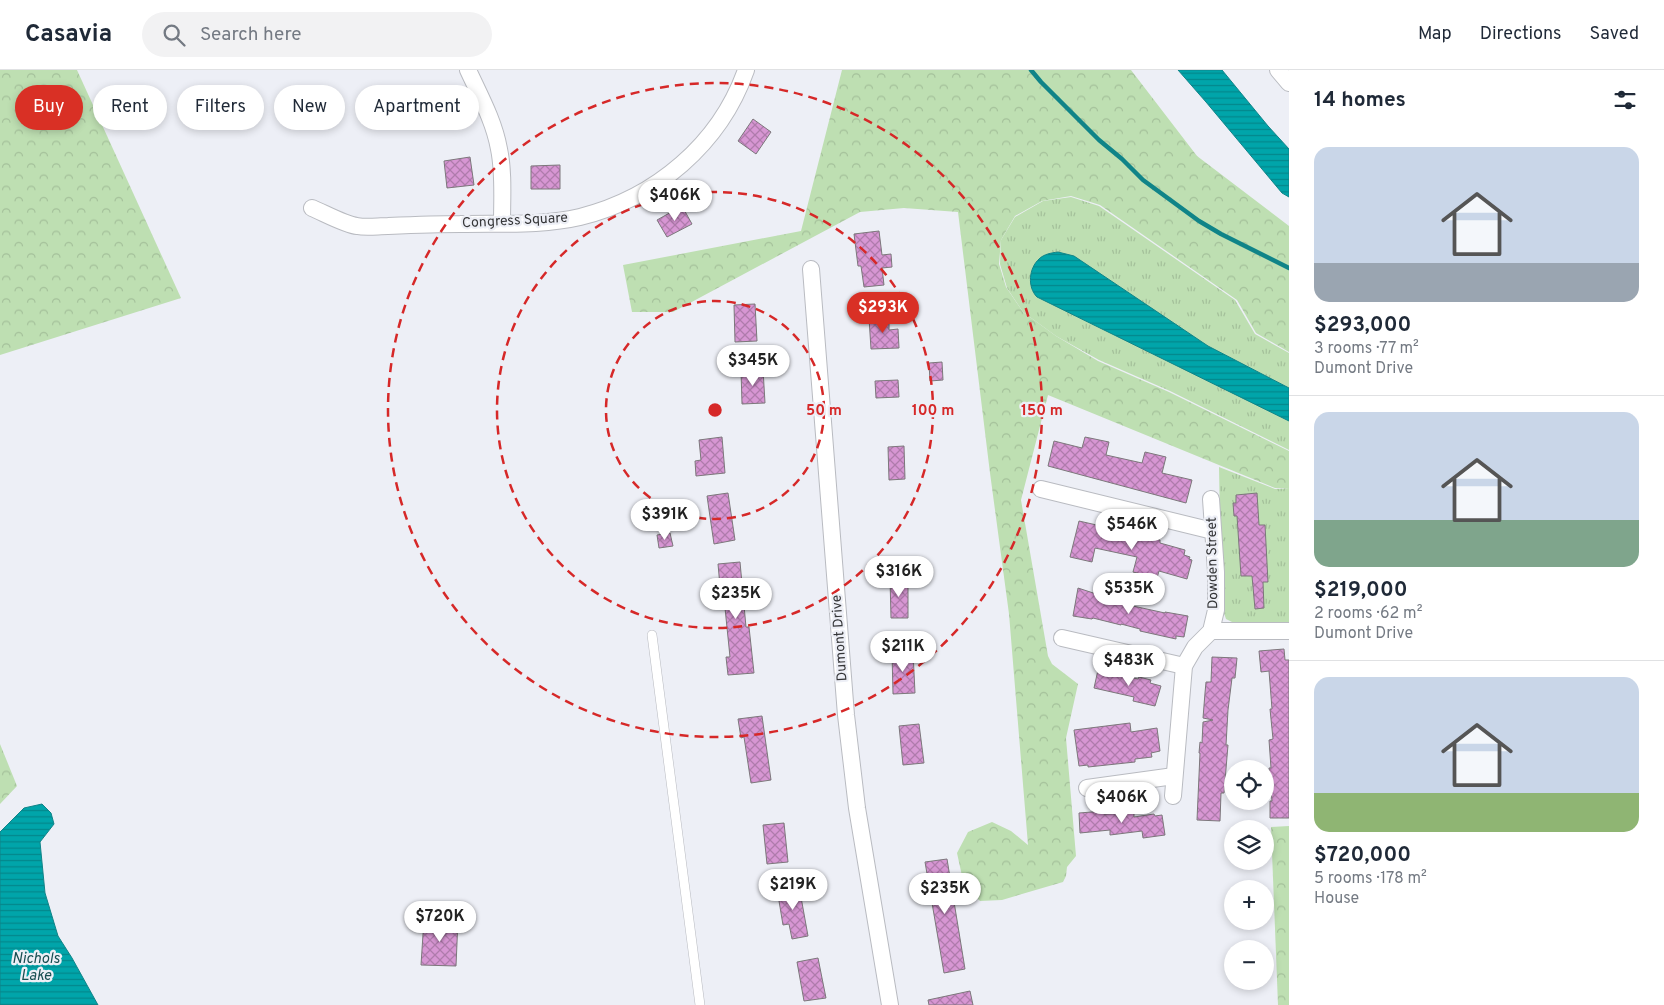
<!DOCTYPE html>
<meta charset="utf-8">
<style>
body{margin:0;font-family:Overpass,sans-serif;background:#f2f2f3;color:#1f2937;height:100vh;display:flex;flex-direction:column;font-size:19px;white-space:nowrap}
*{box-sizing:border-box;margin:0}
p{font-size:16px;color:#747a83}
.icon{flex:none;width:28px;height:28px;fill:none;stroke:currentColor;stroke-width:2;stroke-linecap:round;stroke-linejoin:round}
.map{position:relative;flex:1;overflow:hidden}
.sheet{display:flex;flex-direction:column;background:#fff;width:375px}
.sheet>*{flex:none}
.banner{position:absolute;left:15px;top:15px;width:475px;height:45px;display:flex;gap:10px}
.controls{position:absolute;left:1224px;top:690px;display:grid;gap:10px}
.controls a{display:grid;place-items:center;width:50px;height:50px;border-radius:50%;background:#fff;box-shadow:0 2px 8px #0003;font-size:25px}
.price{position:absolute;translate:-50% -42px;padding:0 11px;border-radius:18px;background:#fff;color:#222;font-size:16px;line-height:32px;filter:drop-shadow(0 1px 2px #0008)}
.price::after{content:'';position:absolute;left:50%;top:30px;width:15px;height:11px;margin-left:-8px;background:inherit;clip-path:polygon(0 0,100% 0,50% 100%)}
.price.active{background:#d93025;color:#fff}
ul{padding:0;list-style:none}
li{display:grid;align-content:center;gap:10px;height:265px;padding:0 25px}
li+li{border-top:1px solid #e0e1e3}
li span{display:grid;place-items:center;height:155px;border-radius:15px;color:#555}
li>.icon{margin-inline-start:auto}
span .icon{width:90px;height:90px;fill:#fffc;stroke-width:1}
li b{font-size:21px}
h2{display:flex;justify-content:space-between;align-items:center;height:60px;padding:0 25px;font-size:21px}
.pill{padding:0 18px;border-radius:22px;background:#fff;box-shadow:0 2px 8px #0003;font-size:18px;line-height:45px}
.pill.active{background:#d93025;color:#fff}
header{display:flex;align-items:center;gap:30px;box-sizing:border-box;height:70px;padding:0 25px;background:#fff;border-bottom:1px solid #e0e1e3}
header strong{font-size:24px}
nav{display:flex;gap:28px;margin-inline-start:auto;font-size:18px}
.search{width:350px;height:45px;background:#f2f2f3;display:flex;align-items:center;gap:12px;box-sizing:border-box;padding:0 18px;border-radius:28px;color:#747a83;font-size:19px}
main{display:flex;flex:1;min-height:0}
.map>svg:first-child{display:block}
.grass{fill:url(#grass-tufts)}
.forest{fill:url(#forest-crowns)}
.water{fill:url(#water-rules);stroke:#108488}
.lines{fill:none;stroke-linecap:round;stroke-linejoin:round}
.stream{stroke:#108488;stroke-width:4.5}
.building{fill:url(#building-cross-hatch);stroke:#7c777b}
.lane-casing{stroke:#b9bbc1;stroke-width:10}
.street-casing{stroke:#b9bbc1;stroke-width:18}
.lane{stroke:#fff;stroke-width:9}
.street{stroke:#fff;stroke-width:16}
.ring{fill:none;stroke:#d62828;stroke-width:2.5;stroke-dasharray:9 6}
.labels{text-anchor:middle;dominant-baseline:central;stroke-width:4.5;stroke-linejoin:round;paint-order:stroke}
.street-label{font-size:14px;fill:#353638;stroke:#edeff6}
.water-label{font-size:15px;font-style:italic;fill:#174e51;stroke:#edeff6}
.centre{fill:#d62828;stroke:#edeff6;stroke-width:2.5}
.ring-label{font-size:15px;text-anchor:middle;font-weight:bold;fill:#d62828;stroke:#edeff6;stroke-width:4.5;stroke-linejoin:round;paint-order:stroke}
</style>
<header>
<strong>Casavia</strong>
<div class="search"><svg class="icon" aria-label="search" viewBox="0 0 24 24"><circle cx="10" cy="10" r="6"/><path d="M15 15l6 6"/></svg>Search here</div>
<nav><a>Map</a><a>Directions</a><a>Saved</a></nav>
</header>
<main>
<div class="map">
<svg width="1289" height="935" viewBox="0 0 1289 935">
<defs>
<pattern id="grass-tufts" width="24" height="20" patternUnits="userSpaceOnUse" patternTransform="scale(1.25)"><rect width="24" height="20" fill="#bedfb2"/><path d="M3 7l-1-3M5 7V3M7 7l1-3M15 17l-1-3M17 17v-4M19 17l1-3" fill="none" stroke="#a4c09a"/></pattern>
<pattern id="forest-crowns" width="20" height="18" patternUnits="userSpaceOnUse" patternTransform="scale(1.25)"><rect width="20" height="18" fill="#bedfb2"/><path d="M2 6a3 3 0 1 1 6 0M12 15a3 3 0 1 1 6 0" fill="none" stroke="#a4c09a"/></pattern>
<pattern id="water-rules" width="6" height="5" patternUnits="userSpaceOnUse" patternTransform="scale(1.25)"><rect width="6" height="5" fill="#00a5aa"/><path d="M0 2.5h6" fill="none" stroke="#03878b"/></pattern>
<pattern id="building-cross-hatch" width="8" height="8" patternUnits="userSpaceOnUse" patternTransform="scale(1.25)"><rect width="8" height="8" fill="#d796d3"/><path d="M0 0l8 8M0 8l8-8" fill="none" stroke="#af7bac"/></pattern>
</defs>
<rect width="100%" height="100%" fill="#edeff6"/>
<g class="grass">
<path d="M1071,127l28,9 136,94 20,34 34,19v97l-119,-59 -71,-31 -43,-24 -33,-24 -16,-24 -7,-24 1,-24 14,-23 28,-16z"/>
<path d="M1219,397l56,22 14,-1v135h-55l-8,-4 -3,-9 2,-22 -5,-68z"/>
</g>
<g class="forest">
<path d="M0,0h77l104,228 -181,57z"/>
<path d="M842,0h289l66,86 92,70v126l-33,-19 -19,-33 -137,-95 -29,-9 -29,5 -27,15 -14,24 -2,24 7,23 17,25 33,24 42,25 71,31 120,59v37h-14l-227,-93 -27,105 27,156 4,8 26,20 -12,54 10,118 -9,11 -1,9 -3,6 -61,18 -22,1 -16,-16 -7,-32 11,-21 24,-10 19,9 17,14 -19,-231 -19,-141 -32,-261 -54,-4 -44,4 -187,100h-41l-9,-47 178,-34z"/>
<path d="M0,674l17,42 -17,18z"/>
<path d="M1289,756v179h-11l-7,-178z"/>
</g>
<g class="water">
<path d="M1178,0h44l46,56 21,23v48l-7,-4 -76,-91z"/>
<path d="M1058,182l16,4 134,90 81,42v33l-252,-124c-10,-10 -8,-29 2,-38 5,-5 12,-6 19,-7z"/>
<path d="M42,734l9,9 3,11 -14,18 5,51 13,43 14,22 26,47h-98v-173l24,-24z"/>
</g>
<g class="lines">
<path class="stream" d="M1031,0l10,12 58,58 23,19 21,21 56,41 22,13 68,34"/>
</g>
<g class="building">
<path d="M753,49l18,13 -15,22 -18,-13z"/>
<path d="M470,87l4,28 -27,3 -3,-27z"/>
<path d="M560,95v24h-29v-23z"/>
<path d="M682,136l10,18 -25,13 -10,-17z"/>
<path d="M879,161l3,24 9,-1 1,13 -10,1 2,17 -20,2 -3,-21h-3l-4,-32z"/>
<path d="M755,234l2,37 -22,1 -1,-37z"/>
<path d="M889,247v13l9,-1 1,19 -28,1 -2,-31z"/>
<path d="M942,292l1,18 -13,1 -1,-18z"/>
<path d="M763,299l2,34 -23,1 -1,-34z"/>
<path d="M898,310l1,17 -23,1 -1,-17z"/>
<path d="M722,367l3,36 -29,3 -1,-15 6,-1 -2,-20z"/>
<path d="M1085,367l24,5 -3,13 36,8 3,-11 21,5 -4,16 30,7 -6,23 -138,-37 6,-25 28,7z"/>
<path d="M904,376l1,33 -16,1 -1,-33z"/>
<path d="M728,423l7,47 -21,4 -7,-48z"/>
<path d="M1257,423l2,32h6l3,57h-5l1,26 -9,1 -3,-33h-11l-4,-60h-3l-1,-13h3v-8z"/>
<path d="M1079,451l22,5 -1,4 41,9 1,-3 18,4v3l25,7 -1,5 6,2 -1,2 3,1 -5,19 -28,-8 -2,7 -24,-6 4,-15 -42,-9 -3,14 -22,-5z"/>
<path d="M670,463l3,13 -14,2 -2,-13z"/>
<path d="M740,492l6,65h3l5,46 -26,2 -2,-18h4l-5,-49h-3l-4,-44z"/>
<path d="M890,508h18v40h-17z"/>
<path d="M1078,518l55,18 32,7v-1l23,4 -4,21 -8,-1v3l-36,-8v-2l-19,-5v1l-28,-7 -1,1 -19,-3z"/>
<path d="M1284,579l1,11h4v158h-19v-17h2l-3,-33h2l-2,-28 4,-1 -3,-30h2l-3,-38 -8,1 -2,-21z"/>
<path d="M892,582h21l2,41 -22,1z"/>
<path d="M1212,587l25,1 -2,20h-3l-4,32 -2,35h2l-4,48h-3l-1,28 -23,-1 3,-67h-1l1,-11 2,1 1,-21 10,-2 -10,-2 2,-25 1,-11h5z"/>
<path d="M1098,600l40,9 1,-2 12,3 -1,3 11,3 -6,20 -22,-5 1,-4 -40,-9z"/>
<path d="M762,646l9,64 -20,3 -7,-46 -3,1 -3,-19z"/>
<path d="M1130,653l1,9 26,-4 3,23 -9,2 1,4 -17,2v3l-47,5v-2l-9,1 -5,-36z"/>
<path d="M919,654l5,39 -21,2 -4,-39z"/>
<path d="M1104,741v3l30,-1v4l20,-3 1,2 7,-1 3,20 -22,3 -1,-7 -32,4v-5l-30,3 -1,-20z"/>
<path d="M784,753l4,39 -21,2 -4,-39z"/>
<path d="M947,789l18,110 -21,4 -19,-111z"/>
<path d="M799,816l9,50 -16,3 -3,-15 -6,1 -6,-36z"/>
<path d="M424,849l34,1 -2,46 -35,-1z"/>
<path d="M818,888l8,40 -22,3 -7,-39z"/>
<path d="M970,921l3,14h-44l-1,-5z"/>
</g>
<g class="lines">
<g class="lane-casing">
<path id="lane" d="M652,565l48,370"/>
</g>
<g class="street-casing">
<g id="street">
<path d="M468,0c12,26 26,51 31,79 5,24 3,50 3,74"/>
<path d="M1278,0l11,13"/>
<path d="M312,138c12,5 34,17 45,18 10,2 21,0 31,0 24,-1 48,-2 72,-2 39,-1 82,2 120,-7 76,-19 140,-73 166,-147"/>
<path d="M811,199l35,446 11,93 33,197"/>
<path d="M1041,419l172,42"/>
<path d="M1211,561h78"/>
<path d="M1062,568l122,28"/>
<path d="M1087,718l87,-12"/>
<path d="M1173,726l11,-130 11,-19 16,-16 5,-21v-38l-5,-73"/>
</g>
</g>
<use href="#lane" class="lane"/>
<use href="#street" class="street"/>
</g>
<g class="ring">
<circle cx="715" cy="340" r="109"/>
<circle cx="715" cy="340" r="218"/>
<circle cx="715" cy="340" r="327"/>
</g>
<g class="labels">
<g class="street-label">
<text transform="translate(515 151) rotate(-3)">Congress Square</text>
<text transform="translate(1213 493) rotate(-91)">Dowden Street</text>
<text transform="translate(840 568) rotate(-94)">Dumont Drive</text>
</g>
<g class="water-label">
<text x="36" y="889">Nichols<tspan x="36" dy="17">Lake</tspan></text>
</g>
</g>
<circle cx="715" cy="340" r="8" class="centre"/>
<g class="ring-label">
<text x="824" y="345">50 m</text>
<text x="933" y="345">100 m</text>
<text x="1042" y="345">150 m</text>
</g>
</svg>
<div class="controls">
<a><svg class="icon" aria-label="locate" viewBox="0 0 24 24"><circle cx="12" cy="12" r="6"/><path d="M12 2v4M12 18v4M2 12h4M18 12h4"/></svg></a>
<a><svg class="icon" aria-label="layers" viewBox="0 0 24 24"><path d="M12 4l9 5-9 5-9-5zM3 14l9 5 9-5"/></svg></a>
<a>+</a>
<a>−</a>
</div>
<b class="price" style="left:675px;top:152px">$406K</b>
<b class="price active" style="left:883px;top:264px">$293K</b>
<b class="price" style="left:753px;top:317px">$345K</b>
<b class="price" style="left:665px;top:471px">$391K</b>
<b class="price" style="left:1132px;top:481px">$546K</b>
<b class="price" style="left:899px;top:528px">$316K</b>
<b class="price" style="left:1129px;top:545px">$535K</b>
<b class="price" style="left:736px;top:550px">$235K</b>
<b class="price" style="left:903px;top:603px">$211K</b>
<b class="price" style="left:1129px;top:617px">$483K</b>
<b class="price" style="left:1122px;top:754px">$406K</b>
<b class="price" style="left:793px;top:841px">$219K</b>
<b class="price" style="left:945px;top:845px">$235K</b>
<b class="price" style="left:440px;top:873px">$720K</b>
<div class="banner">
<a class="pill active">Buy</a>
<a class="pill">Rent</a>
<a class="pill">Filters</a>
<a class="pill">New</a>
<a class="pill">Apartment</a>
</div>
</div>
<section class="sheet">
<h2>14 homes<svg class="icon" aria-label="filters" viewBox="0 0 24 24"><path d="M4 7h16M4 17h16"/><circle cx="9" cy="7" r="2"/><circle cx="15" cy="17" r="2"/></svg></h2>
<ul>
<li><span style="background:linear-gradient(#c9d6e8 75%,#9aa5b1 0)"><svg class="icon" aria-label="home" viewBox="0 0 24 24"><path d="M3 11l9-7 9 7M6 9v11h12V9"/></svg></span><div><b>$293,000</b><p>3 rooms · 77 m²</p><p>Dumont Drive</p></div></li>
<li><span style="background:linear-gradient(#c9d6e8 70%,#7fa58c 0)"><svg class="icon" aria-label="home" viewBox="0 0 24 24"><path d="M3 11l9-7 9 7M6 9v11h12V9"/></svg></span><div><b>$219,000</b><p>2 rooms · 62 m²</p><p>Dumont Drive</p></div></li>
<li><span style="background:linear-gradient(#c9d6e8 75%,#8fb573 0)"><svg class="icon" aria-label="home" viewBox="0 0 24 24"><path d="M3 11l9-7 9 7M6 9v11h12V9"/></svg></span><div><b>$720,000</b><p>5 rooms · 178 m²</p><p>House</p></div></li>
</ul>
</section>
</main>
